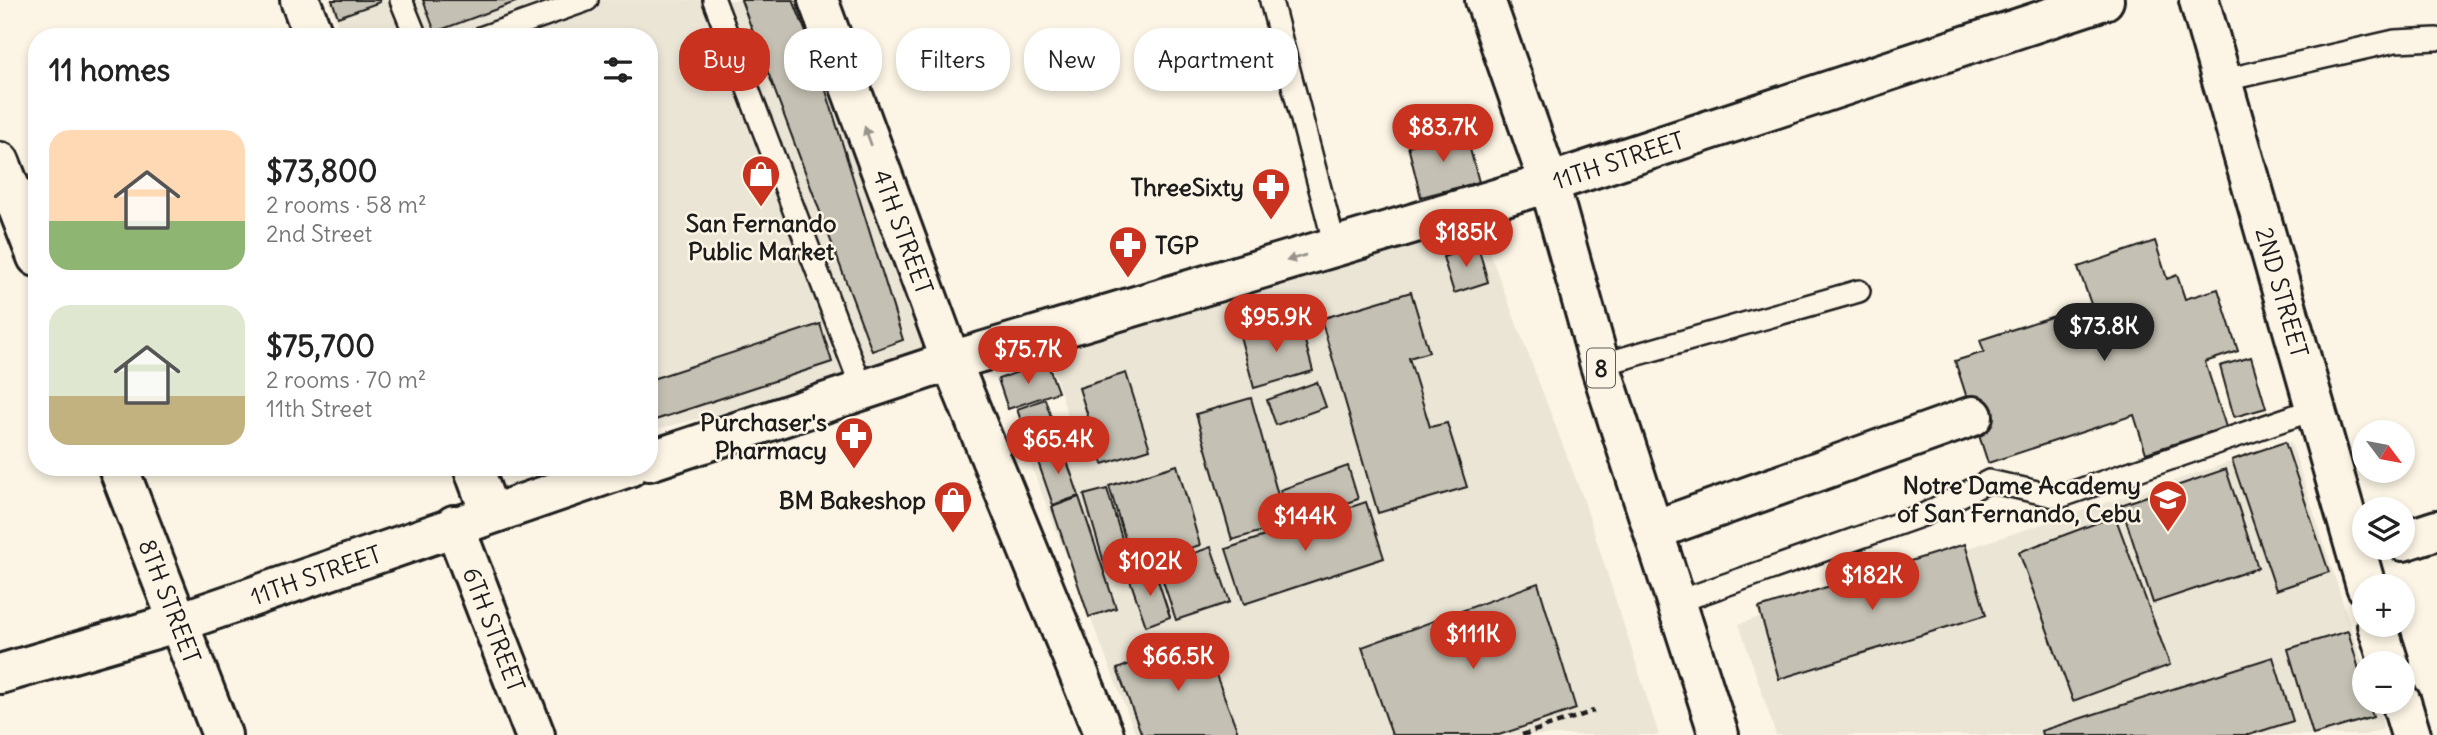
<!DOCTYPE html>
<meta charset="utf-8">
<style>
body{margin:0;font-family:Delius,sans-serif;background:#f2f2f2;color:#222;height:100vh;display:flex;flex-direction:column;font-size:26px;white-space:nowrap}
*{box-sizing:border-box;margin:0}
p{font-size:23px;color:#767676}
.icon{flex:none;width:38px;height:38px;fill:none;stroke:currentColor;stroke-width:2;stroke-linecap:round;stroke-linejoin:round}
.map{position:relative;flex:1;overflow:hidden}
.sheet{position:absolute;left:28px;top:28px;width:630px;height:448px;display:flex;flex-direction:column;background:#fff;border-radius:28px;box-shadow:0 4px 10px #0003}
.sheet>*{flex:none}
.hud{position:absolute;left:679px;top:28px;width:665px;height:63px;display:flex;gap:14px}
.needle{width:46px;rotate:122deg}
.buttons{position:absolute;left:2352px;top:420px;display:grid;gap:14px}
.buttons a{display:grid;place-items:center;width:63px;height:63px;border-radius:50%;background:#fff;box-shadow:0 4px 10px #0003;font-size:35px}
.price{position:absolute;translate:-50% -60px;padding:0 16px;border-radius:24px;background:#c8321e;color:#fff;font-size:23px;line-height:46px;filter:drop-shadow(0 2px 4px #0008)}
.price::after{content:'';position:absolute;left:50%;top:42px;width:21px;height:16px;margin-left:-10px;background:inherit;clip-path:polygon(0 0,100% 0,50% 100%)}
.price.current{background:#222;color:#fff}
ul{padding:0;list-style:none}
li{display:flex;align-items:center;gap:21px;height:175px;padding:0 21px}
li span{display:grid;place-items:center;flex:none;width:196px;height:140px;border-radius:21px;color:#555}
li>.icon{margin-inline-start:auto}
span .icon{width:84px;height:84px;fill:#fffc;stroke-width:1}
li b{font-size:30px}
h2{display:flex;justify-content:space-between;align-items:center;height:84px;padding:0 21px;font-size:30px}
.pill{padding:0 24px;border-radius:28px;background:#fff;box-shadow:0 4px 10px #0003;font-size:24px;line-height:63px}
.pill.current{background:#c8321e;color:#fff}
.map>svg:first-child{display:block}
.built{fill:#ebe5d6}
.building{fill:#c4c0b3;stroke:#1c1c1c;stroke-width:2}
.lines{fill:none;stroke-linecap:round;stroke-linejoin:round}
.lane-casing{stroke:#1c1c1c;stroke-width:26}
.street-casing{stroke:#1c1c1c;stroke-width:44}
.highway-casing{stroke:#1c1c1c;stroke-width:44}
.path{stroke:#1c1c1c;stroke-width:4.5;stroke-dasharray:7 5;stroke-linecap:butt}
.lane{stroke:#fcf5e5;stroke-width:21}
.street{stroke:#fcf5e5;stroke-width:38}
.highway{stroke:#fcf5e5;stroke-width:38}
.oneway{fill:#97938b}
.labels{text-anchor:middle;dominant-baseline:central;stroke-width:5;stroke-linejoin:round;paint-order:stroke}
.shield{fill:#fcf5e5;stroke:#5f5d58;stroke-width:2}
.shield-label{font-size:23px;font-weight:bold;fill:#1c1c1c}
.street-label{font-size:24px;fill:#1c1c1c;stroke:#fcf5e5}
.poi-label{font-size:24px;font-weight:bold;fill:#1c1c1c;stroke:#fcf5e5;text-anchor:end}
</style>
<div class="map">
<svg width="2437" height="735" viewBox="0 0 2437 735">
<rect width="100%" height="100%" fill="#fcf5e5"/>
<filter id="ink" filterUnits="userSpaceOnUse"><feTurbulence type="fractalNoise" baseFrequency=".0143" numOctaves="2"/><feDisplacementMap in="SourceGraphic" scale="14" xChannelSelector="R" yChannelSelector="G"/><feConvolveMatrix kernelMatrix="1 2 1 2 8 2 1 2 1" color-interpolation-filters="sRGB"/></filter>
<g filter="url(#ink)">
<g class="built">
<path d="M329,0h466l134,361 -280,70v-394h-307z"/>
<path d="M1474,212l109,286 76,237h-523l-109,-280 47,-18 -24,-80z"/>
<path d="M2291,442l73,225v35h12l8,27 -19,6h-589l-37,-111z"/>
</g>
<g class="building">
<path d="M332,0h48v2l-42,15z"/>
<path d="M423,0h98l-86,32z"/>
<path d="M741,0h52l22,55 88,285 -31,11z"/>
<path d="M1465,131l14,51 -58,15 -13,-51z"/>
<path d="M2155,241l12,38 10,-4 8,24 33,-10 20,62 -33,11 21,65 -80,26 -12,-38 -146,48 -33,-102 29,-9 -4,-12 111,-36 -13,-37z"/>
<path d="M1478,246l10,36 -34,11 -11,-36z"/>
<path d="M1411,292l18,60 -20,6 21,69 17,-4 20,64 -89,26 -57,-194z"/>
<path d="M1299,319l14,52 -59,17 -14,-52z"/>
<path d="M820,324l12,38 -183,60v-42z"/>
<path d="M2251,357l15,51 -32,9 -14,-51z"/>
<path d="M1047,362l11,30 -50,17 -10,-30z"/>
<path d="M1126,373l24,76 -47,15 -24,-76z"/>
<path d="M1317,382l9,25 -50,18 -9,-25z"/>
<path d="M1251,398l35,126 -54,16 -36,-126z"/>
<path d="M1045,399l16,47 -28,10 -16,-47z"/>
<path d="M2285,442l44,130 -53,18 -44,-130z"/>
<path d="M1062,447l17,49 -26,9 -17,-49z"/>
<path d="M1177,465l23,80 -67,20 -24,-79z"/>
<path d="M1348,466l10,33 -68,23 -10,-32z"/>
<path d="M2226,469l32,99 -105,35 -32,-98z"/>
<path d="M1107,489l22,73 -23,7 -22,-74z"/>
<path d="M1079,497l37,111 -27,9 -37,-110z"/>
<path d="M1366,502l18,56 -140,46 -18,-55z"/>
<path d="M2115,516l55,149 -97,36 -54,-149z"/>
<path d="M1965,544l21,71 -207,64 -20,-71z"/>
<path d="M1211,547l19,55 -54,18 -18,-54z"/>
<path d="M1155,571l15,46 -24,9 -16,-46z"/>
<path d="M1538,583l38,126 -77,26h-107l-30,-88z"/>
<path d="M2348,631l16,56v15h4l5,15 -60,18 -25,-86z"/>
<path d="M1201,636l38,99h-97l-25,-66z"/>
<path d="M2273,657l20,64 -44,14h-207l-1,-4z"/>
</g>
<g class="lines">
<g class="lane-casing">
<g id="lane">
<path d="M401,0l15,37"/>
<path d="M714,0l149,391"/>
<path d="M1271,1l64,245"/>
<path d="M483,37l104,-37"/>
<path d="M2220,81l175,-40 42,-2"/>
<path d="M1600,365l259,-74"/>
<path d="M1677,602l246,-87 66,-34 70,16 256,-88"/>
</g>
</g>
<g class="street-casing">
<g id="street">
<path d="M300,0l14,37"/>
<path id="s1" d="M818,0l133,361 153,374"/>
<path id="s2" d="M2199,0l167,586"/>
<path d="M0,162l37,95"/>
<path id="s3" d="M649,461l302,-100 598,-178 555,-183"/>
<path id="s4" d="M118,467l104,268"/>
<path d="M473,467l17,46"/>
<path id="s5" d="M454,525l81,210"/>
<path d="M1654,530l319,-114"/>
<path d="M2403,541l34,-11"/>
<path d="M2377,625l12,38"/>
<path id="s6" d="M0,674l179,-52 450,-155"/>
<path d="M2401,702l10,33"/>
</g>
</g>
<g class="highway-casing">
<path id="highway" d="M1485,0l64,183 51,182 119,370"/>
</g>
<path class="path" d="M1522,735l72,-24"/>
<use href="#lane" class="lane"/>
<use href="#street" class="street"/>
<use href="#highway" class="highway"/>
</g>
<defs><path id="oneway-solid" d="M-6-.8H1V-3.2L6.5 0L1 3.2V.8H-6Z" transform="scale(1.75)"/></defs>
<g class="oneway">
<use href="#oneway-solid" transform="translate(868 136) rotate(-110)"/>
<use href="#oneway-solid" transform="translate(1296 258) rotate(163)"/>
</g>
</g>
<defs>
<g id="shop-pin" transform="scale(2.0125)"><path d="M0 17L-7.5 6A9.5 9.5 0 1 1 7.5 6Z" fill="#c8321e" stroke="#fcf5e5"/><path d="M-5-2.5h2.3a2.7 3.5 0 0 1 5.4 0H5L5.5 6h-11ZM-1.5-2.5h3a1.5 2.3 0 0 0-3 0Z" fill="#fff"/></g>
<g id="pharmacy-pin" transform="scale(2.0125)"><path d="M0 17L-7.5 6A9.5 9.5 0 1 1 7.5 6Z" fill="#c8321e" stroke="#fcf5e5"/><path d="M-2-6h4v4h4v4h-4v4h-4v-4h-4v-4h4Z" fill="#fff"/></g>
<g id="school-pin" transform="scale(2.0125)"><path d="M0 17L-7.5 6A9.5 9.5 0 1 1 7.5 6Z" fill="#c8321e" stroke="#fcf5e5"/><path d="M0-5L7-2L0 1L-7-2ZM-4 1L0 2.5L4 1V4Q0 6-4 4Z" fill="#fff"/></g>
</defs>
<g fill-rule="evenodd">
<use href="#shop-pin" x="761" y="174"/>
<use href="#pharmacy-pin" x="1271" y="187"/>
<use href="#pharmacy-pin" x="1128" y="245"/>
<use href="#pharmacy-pin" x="854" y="436"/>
<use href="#school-pin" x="2168" y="499"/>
<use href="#shop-pin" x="953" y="500"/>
</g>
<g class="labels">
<rect class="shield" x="1587" y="348.5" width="28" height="39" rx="5"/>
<g class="shield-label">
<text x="1601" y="368">8</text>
</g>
<g class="street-label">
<text stroke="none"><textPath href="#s3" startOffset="1015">11TH STREET</textPath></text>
<text stroke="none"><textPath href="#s1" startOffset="247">4TH STREET</textPath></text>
<text stroke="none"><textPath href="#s2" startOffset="304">2ND STREET</textPath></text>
<text stroke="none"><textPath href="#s6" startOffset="331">11TH STREET</textPath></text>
<text stroke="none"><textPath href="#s4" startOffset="144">8TH STREET</textPath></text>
<text stroke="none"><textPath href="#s5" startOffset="112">6TH STREET</textPath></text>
</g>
<g class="poi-label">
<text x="1244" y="187">ThreeSixty</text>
<text x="761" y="223" text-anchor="middle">San Fernando<tspan x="761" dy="28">Public Market</tspan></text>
<text x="1155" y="245" text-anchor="start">TGP</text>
<text x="827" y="422">Purchaser's<tspan x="827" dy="28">Pharmacy</tspan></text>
<text x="2141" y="485">Notre Dame Academy<tspan x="2141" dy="28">of San Fernando, Cebu</tspan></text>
<text x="926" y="500">BM Bakeshop</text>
</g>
</g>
</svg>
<div class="buttons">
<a><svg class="needle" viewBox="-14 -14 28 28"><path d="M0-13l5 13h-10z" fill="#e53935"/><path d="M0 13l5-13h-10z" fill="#767676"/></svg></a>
<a><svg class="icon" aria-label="layers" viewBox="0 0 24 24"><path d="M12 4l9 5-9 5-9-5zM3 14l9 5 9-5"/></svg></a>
<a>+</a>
<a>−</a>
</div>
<b class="price" style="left:1443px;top:164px">$83.7K</b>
<b class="price" style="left:1466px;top:269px">$185K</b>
<b class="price" style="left:1276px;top:354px">$95.9K</b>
<b class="price current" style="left:2104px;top:363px">$73.8K</b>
<b class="price" style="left:1028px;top:386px">$75.7K</b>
<b class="price" style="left:1058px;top:476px">$65.4K</b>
<b class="price" style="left:1305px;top:553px">$144K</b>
<b class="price" style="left:1150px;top:598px">$102K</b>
<b class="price" style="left:1872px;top:612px">$182K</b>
<b class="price" style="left:1473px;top:671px">$111K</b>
<b class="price" style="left:1178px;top:693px">$66.5K</b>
<div class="hud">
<a class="pill current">Buy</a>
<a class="pill">Rent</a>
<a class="pill">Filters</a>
<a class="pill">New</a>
<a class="pill">Apartment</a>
</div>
<section class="sheet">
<h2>11 homes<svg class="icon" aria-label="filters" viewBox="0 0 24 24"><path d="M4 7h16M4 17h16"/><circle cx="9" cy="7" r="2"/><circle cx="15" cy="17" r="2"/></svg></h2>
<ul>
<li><span style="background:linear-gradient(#ffd9b3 65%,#8fb573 0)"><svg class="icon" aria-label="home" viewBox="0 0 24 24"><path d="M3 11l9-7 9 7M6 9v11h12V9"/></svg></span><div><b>$73,800</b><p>2 rooms · 58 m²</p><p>2nd Street</p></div></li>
<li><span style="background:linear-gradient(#dfe7d0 65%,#c2b280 0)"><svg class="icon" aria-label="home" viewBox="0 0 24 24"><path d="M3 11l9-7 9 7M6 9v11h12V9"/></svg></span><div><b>$75,700</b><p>2 rooms · 70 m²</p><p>11th Street</p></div></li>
</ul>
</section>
</div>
